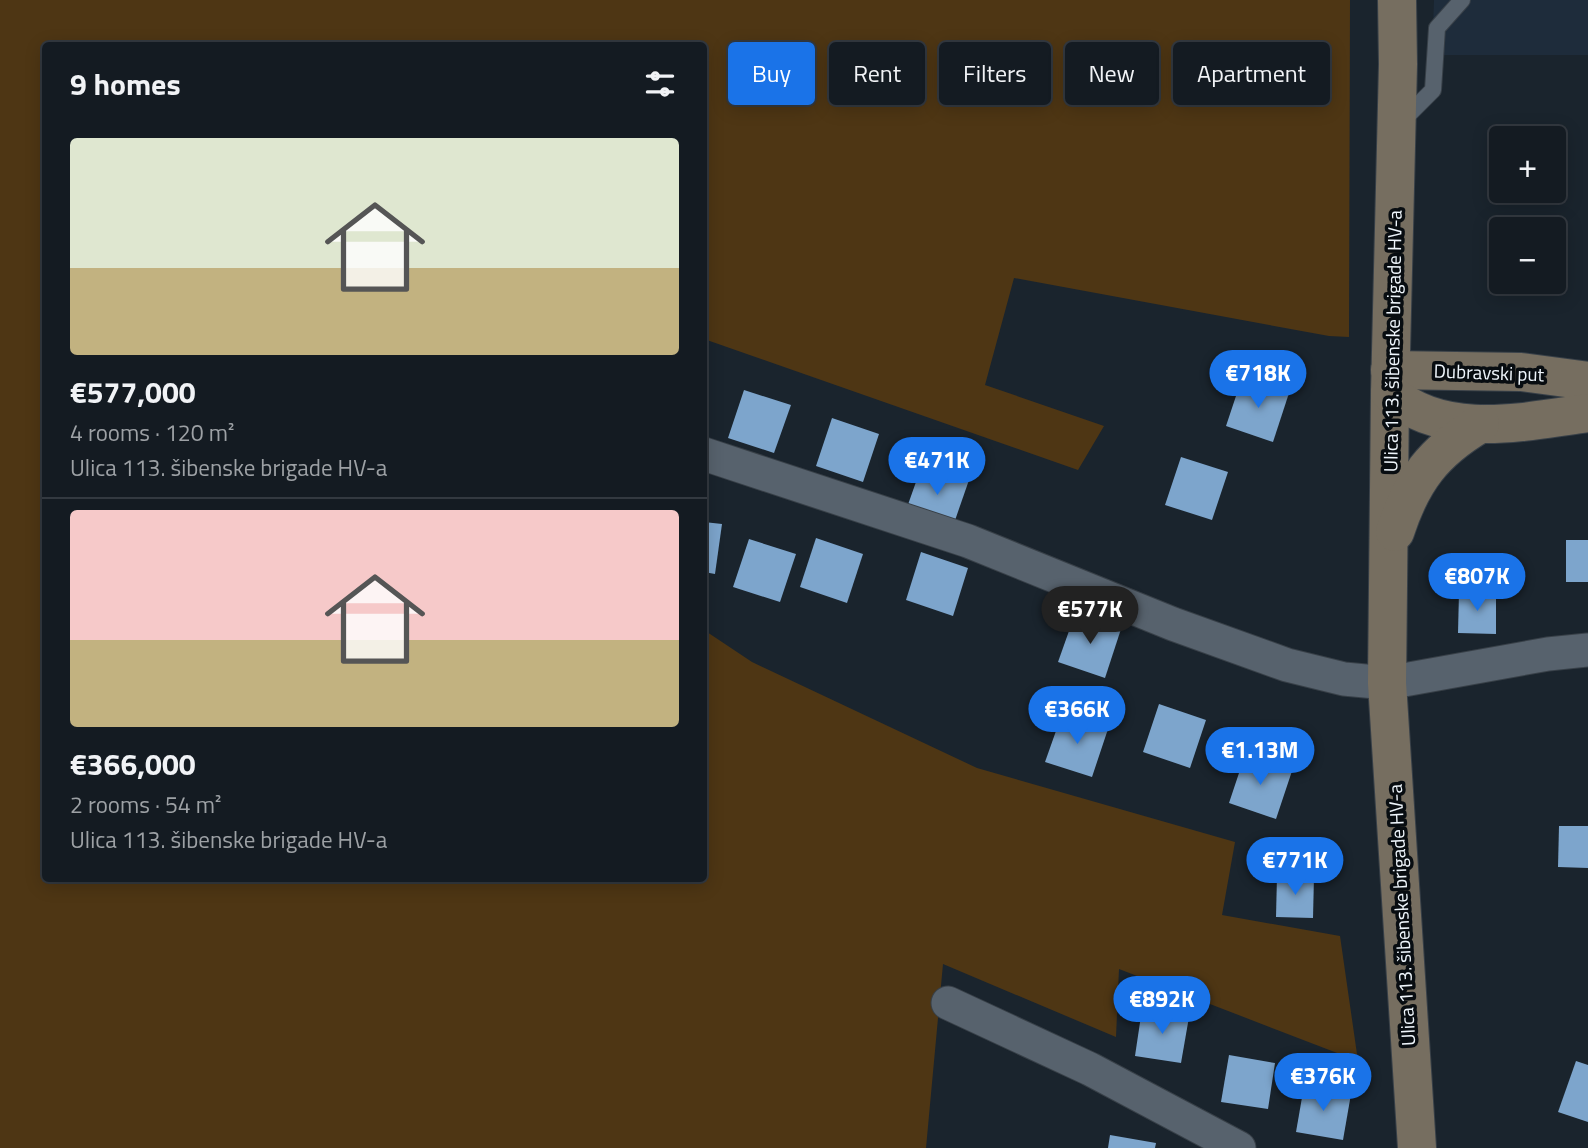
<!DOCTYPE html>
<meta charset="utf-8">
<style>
body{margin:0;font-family:"Titillium Web",sans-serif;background:#1d242a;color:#f1f3f6;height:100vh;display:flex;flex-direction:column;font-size:26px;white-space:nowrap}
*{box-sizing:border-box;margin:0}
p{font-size:23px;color:#9da1a5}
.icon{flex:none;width:38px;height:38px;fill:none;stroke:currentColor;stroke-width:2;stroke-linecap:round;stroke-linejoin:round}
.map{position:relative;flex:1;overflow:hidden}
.side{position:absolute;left:42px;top:42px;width:665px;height:840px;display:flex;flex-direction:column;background:#141b22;border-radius:7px;box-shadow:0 4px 18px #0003,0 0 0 2px #333940}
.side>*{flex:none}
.top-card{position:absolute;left:728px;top:42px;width:665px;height:63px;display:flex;gap:14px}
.controls{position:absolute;left:1489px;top:126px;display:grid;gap:14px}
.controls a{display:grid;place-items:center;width:77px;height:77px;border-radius:7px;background:#141b22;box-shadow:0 4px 18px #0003,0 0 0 2px #333940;font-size:35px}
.price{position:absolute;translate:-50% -60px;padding:0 16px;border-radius:24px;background:#1a73e8;color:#fff;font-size:23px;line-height:46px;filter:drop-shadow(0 2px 4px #0008)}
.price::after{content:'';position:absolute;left:50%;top:42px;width:21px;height:16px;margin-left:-10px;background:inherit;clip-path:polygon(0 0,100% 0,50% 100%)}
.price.on{background:#222;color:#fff}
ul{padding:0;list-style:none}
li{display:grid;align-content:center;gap:14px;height:371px;padding:0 28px}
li+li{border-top:2px solid #333940}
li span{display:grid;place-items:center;height:217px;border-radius:7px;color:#555}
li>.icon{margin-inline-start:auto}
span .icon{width:126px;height:126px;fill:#fffc;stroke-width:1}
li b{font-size:30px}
h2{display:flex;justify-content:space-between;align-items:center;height:84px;padding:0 28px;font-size:30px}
.chip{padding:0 24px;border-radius:7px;background:#141b22;box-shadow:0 4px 18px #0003,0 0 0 2px #333940;font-size:24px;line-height:63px}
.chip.on{background:#1a73e8;color:#fff}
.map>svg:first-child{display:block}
.built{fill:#1e2c3b}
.green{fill:#4e3614}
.building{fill:#7da5cc}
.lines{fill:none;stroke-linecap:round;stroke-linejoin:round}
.lane-casing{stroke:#384048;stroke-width:18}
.street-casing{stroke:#384048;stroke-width:35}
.secondary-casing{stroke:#384048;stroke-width:40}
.lane{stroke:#57626d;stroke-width:16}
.street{stroke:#57626d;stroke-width:33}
.secondary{stroke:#766e60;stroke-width:38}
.labels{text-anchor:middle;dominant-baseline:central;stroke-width:7;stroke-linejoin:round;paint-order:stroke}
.street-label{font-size:19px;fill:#eff6fc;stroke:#080d11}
</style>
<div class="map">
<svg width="1588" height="1148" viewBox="0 0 1588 1148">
<rect width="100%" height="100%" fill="#1a242d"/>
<path class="built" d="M1434,0h154v55h-156z"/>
<path class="green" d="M0,0h1350l-1,337 -20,-1 -315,-58 -29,107 119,41 -26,44 -374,-131v-293h-658v832h658v-248l48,32 225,106 258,74 -13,73 118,21 18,125 -239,-92 -3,68 -173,-73 -17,184h-926z"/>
<g class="building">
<path d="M1242,378l47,15 -16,49 -47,-16z"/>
<path d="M744,390l47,15 -17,48 -46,-15z"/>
<path d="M832,418l47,16 -16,48 -47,-16z"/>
<path d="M1181,457l47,15 -16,48 -47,-15z"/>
<path d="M922,465l47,15 -17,49 -47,-16z"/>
<path d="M704,522l18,2 -7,50 -11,-2z"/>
<path d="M816,538l47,16 -16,49 -47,-16z"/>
<path d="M749,539l47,15 -16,48 -47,-15z"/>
<rect x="1566" y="540" width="22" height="42"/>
<path d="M921,552l47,16 -15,48 -47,-16z"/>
<path d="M1459,592h37v42l-38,-1z"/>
<path d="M1075,614l46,15 -16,49 -47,-16z"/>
<path d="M1159,704l47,16 -16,48 -47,-16z"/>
<path d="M1062,714l46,15 -16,48 -47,-15z"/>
<path d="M1245,755l47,16 -16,48 -47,-16z"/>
<path d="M1559,826h29v42l-30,-1z"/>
<path d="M1277,876h37l-1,42 -37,-1z"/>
<path d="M1142,1009l47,8 -8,46 -46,-7z"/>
<path d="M1229,1055l46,8 -7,46 -47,-7z"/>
<path d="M1576,1061l12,4v57l-30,-10z"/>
<path d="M1304,1086l47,8 -8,46 -47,-8z"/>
<path d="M1110,1135l46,8 -1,5h-47z"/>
</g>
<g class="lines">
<g class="lane-casing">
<path id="lane" d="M1403,120l30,-30 4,-62 25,-28"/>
</g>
<g class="street-casing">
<g id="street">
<path d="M704,454l264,87 205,83 114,41 57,14 43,4 161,-29 40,-4"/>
<path d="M948,1003l142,66 149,79"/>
</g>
</g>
<g class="secondary-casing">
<g id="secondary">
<path d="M1397,0l1,64 -8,329 -3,290 30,465"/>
<path d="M1390,370l131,2 67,9"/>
<path d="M1390,393c53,47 133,29 198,20"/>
<path d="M1395,532c17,-52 38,-80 85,-108"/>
</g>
</g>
<use href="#lane" class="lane"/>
<use href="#street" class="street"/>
<use href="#secondary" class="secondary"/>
</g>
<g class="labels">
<g class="street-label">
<text transform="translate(1392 341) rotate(-89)">Ulica 113. šibenske brigade HV-a</text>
<text transform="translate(1489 372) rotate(2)">Dubravski put</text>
<text transform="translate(1401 915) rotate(-93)">Ulica 113. šibenske brigade HV-a</text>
</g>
</g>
</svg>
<div class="controls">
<a>+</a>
<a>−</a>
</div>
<b class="price" style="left:1258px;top:410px">€718K</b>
<b class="price" style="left:937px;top:497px">€471K</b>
<b class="price" style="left:1477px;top:613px">€807K</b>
<b class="price on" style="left:1090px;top:646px">€577K</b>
<b class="price" style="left:1077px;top:746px">€366K</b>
<b class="price" style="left:1260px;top:787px">€1.13M</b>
<b class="price" style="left:1295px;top:897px">€771K</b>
<b class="price" style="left:1162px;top:1036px">€892K</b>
<b class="price" style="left:1323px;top:1113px">€376K</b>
<div class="top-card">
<a class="chip on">Buy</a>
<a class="chip">Rent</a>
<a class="chip">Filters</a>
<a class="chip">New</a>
<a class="chip">Apartment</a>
</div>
<section class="side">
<h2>9 homes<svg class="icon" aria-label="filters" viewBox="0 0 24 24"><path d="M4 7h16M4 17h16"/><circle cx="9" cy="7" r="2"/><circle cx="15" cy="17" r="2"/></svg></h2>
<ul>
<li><span style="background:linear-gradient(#dfe7d0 60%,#c2b280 0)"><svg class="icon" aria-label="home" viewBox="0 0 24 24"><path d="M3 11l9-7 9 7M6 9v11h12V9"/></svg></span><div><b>€577,000</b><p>4 rooms · 120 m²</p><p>Ulica 113. šibenske brigade HV-a</p></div></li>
<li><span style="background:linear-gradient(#f6c9c9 60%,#c2b280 0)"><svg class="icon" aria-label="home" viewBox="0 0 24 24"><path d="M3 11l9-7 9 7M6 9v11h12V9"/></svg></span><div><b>€366,000</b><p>2 rooms · 54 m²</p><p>Ulica 113. šibenske brigade HV-a</p></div></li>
</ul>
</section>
</div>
